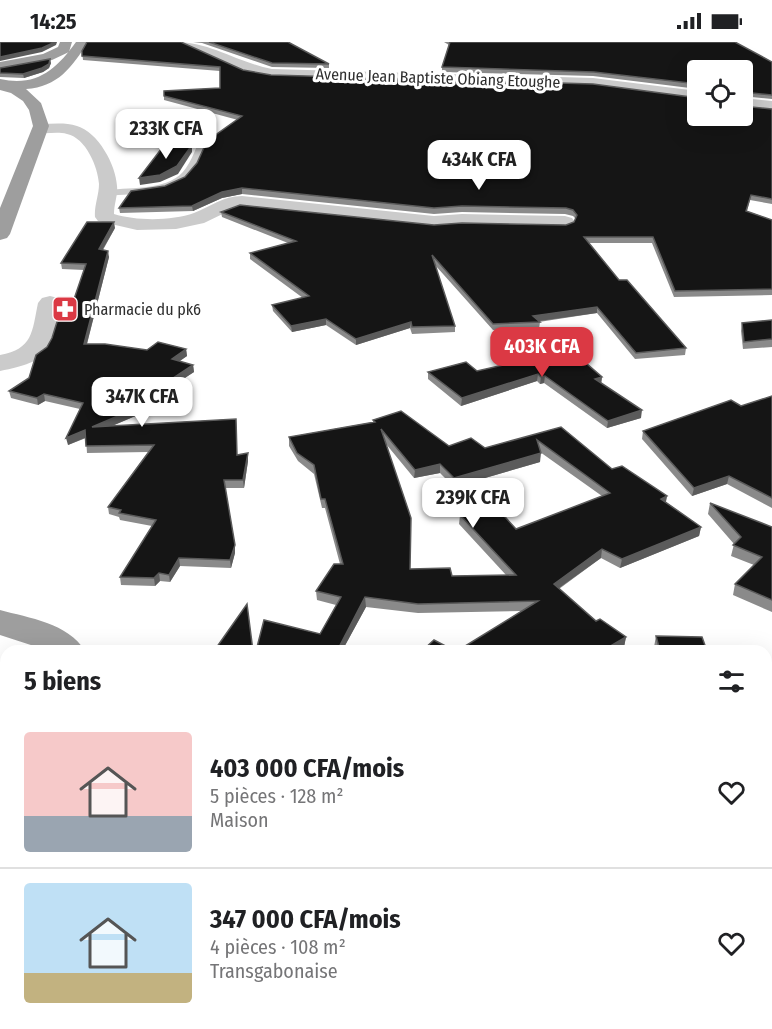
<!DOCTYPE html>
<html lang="fr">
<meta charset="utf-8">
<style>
body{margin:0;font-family:"Fira Sans Condensed",sans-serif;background:#f6f6f6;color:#202124;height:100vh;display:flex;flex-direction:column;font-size:22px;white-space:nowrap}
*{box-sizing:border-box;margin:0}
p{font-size:20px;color:#757577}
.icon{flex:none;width:33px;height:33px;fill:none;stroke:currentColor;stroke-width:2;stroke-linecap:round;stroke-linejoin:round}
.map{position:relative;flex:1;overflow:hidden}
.details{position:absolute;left:0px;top:603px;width:772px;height:384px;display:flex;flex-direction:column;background:#fff;border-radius:18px 18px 0 0;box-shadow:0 6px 24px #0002}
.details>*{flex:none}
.buttons{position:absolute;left:687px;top:18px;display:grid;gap:12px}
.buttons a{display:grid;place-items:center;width:66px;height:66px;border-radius:6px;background:#fff;box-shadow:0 6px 24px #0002;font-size:30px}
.price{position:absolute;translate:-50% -51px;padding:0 14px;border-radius:12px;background:#fff;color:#222;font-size:20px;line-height:39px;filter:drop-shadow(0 2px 3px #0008)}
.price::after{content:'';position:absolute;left:50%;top:36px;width:18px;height:14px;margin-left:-9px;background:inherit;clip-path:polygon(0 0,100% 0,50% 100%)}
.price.current{background:#db3944;color:#fff}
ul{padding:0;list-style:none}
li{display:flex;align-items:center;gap:18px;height:150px;padding:0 24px}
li+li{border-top:2px solid #e0e0e0}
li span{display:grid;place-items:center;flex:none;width:168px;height:120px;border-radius:6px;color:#555}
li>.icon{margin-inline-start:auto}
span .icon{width:72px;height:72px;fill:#fffc;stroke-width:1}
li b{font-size:26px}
h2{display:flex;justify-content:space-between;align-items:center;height:72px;padding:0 24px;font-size:26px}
.status{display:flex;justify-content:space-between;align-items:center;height:42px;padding:0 30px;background:#fff;direction:ltr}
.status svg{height:16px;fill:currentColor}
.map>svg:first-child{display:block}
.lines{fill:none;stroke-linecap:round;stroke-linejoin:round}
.service{fill:#cbcbcb;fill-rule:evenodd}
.minor{fill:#cbcbcb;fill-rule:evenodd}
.tertiary{fill:#cbcbcb;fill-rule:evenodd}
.trunk{fill:#9e9e9e;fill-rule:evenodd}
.wall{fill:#8a8a8a;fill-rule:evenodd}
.shaded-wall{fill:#5b5b5b}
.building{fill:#151515;stroke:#5b5b5b;stroke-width:1.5;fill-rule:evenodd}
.labels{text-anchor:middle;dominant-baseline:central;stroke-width:6;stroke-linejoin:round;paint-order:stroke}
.far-street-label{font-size:16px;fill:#2e2e2e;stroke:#fff}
.far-poi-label{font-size:16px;fill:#2e2e2e;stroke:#fff;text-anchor:start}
</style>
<div class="status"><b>14:25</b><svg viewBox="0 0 49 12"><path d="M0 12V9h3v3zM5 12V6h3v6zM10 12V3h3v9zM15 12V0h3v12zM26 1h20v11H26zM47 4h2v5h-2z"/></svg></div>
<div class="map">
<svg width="772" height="987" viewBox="0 0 772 987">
<rect width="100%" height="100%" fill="#fff"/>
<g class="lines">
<path class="service" d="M209,81l4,2c-6,16 -11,33 -21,47 -17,24 -58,21 -84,24l-5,-3 5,-3c24,-3 63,1 78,-22 9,-13 13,-29 19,-43z"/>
<g class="minor">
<path d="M40,82c12,0 25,-2 37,2 21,6 39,39 40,60 1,9 -3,18 -3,28 22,7 58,7 80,-1 16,-6 29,-17 48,-17l192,20 28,-2 103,2 7,2 3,4 -3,4 -7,2 -103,-2 -28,2 -193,-20h-6l-31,15 -28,6 -39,1 -39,-9 -3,-4c-1,-11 4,-22 4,-33 -1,-17 -13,-46 -32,-50 -11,-3 -22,1 -33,-2l-2,-3z"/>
<path d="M50,254l8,2 4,5c-9,49 -12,58 -62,68v-16c33,-6 32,-23 38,-52l4,-5z"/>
</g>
<g class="tertiary">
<path d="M177,0c33,0 62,21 95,27l321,9 105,13v9l-105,-14 -321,-9 -28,-5z"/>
<path d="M742,56l30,3v10l-30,-3z"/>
</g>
<g class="trunk">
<path d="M60,0h12l-3,10 -17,8 -52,10v-8l43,-8 15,-7z"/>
<path d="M76,0h12c-16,25 -30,45 -62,47l15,14 8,23 -39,108 -3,4 -7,2v-32l33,-82 -4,-16 -6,-9 -12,-8 -11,-3v-11c36,8 56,-9 76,-37z"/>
<path d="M0,568c29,8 68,13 85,41h-43l-5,-4 -37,-12z"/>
<path d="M0,664l6,2v33l-6,-2z"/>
<path d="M289,981h55l3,6h-56z"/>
<path d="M369,981h55l3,6h-56z"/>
<path d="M466,981h56l3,6h-57z"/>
</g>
</g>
<g class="wall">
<path d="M193,0h95l41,22v4l-57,-1 -70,-24z"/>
<path d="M444,0h291l37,20v37l-30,-3v-26h-44v19l-105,-13 -151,-4v-5l7,-22z"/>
<path d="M82,9l161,19 28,5 427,41 74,-7v95l-22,-4 -3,11 25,9v75l-98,2 -22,-54h-63l30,37 67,68 -1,7 -50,4 -38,-46 -58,9h1l-1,7 -46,1 -58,-65 20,61v6l-43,2 -2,-6 -54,17 -30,-20 -34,7 -19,-21 -1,-6 31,-7 -53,-39v-6l38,-10 -66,-26 -1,-5 213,13h132l8,-3 2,-3 -3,-3 -8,-2 -103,-2 -28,2 -192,-20 -20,4 -29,13 -73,2 -1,-5 66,-31 53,-57 -74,-20v-4l56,-8v-17l-137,-11z"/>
<path d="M51,21l-2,5 -6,4 -19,6 -24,-1v-9z"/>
<path d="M115,186l-12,22 6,7 -22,87 60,6 39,-1 1,7 -8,5 14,4 1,7 -17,11 10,11 -75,32 124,-7 1,36 11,6 -4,27h-19l10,65 -4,15 -51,-2 -10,16 -10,-1 -5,5 -34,-1 -1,-8 32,-51 -32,-6 -1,-3 -10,-3 -1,-7 40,-55 -61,1 -1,-15 -18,7 12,-36 -35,-8 -7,4 -27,-7 -2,-7 20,-13 18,-31 24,-39 13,-38 -22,-1 -1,-6z"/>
<path d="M772,278v27l-29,2 -2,-18 1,-8z"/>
<path d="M516,307l86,28 -1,6 40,35 -34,10 -63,-45 -4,1 -3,-3 -76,25 -33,-27v-7l49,-1 43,-10 -5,-5z"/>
<path d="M772,354v112l-45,-24 -35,12 -50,-57 1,-8 98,-25z"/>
<path d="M373,378l76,26 36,2 76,-21 51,42 55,27 -1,6 35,25 -2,9 -79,32 -19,-10 -42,31 37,32 30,16 -2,10 -102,-36 -104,2 -52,-6 -24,44h-86l64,-17 16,-29 -19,-5 -1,-9 24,-27 -15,-56h-3l-8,-34 -16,-13 -9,-15v-9l84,-15zM386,402l28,34 26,-5 14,14 86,-25v-10l62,44 -86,33 -56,-14 -1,9 47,51 -54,1 -42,-7z"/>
<path d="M710,461l62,24v85l-39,-17 2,-11 19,-19 -23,-9 3,-12 -26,-30z"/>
<path d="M656,594l51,15h-52l-1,-4z"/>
<path d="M621,981h31l-2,6h-25z"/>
</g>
<g class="shaded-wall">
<path d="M55,0h2l-1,3 -14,7 -42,9v-4z"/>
<path d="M50,17l1,4 -2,5 -6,4 -19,6 -1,-4z"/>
<path d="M192,103v7l-14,22 -18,8 -20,3 -1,-7z"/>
<path d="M242,146v6l-20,4 -29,13 -1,-5 30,-14z"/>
<path d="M114,180l1,6 -15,26 -1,-5z"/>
<path d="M108,209l1,6 -24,94 -1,-7z"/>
<path d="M597,265v6l-65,9 1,-6z"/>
<path d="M326,277v6l-34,7 -1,-6z"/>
<path d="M411,280l-1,6 -54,17v-6z"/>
<path d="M186,307l1,7 -14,10 -1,-7z"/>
<path d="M193,323l1,7 -23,15 -1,-7z"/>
<path d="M538,332l-1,7 -76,25 1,-8z"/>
<path d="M545,334l-1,7 -4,1 1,-7z"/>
<path d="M602,335l-1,8 -6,-6z"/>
<path d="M186,345l1,7 -94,40 -1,-7z"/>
<path d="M44,352l1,7 -7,4 -1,-7z"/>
<path d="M642,368l-1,8 -34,10 1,-7z"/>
<path d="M85,388l2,7 -19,8 -2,-7z"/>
<path d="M248,411v8l-4,27 -1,-8z"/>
<path d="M541,411l-1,9 -86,25v-9z"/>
<path d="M440,422v9l-26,5 1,-8z"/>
<path d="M729,434l-2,8 -35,12 2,-8z"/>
<path d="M667,454l-2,9 -4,-6z"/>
<path d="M701,485l-2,9 -79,32 2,-9z"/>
<path d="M235,503v8l-4,15 -1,-8z"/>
<path d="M602,507l-1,9 -49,35 2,-9z"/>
<path d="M179,516l1,8 -10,16 -1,-7z"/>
<path d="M159,531l1,8 -5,5 -1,-8z"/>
<path d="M365,555l1,10 -24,44h-5z"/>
<path d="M626,595l-2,10 -7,4h-15z"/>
<path d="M772,854v10l-6,2 1,-10z"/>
<path d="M652,981l-2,6h-12z"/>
</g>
<g class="building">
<path d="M0,0h55l-13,6 -42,9z"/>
<path d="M87,0h94l62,28 28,5 322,9 105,14v18h44v-10l30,3v90l-21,-4 -5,16 26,9v69l-97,2 -22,-54h-69l35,43h8l59,68 -50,5 -39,-46 -64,9 7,6 -47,2 -61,-69 23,71 -43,1 -1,-5 -55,17 -30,-20 -35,7 -19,-21 37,-9 -59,-43 46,-12 -75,-29 19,-7 194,20 28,-2 104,2 8,-3 3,-7 -4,-5 -7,-2 -104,-2 -28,2 -192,-20 -20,4 -30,14 -73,2 12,-17 34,-5 20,-9 12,-14 10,-22 35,-25 -78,-20v-5l56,-3v-21l-138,-11v-5z"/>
<path d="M209,0h79l41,22 -57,-1z"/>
<path d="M450,0h285l37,20v33l-30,-3v-22h-44v14l-104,-12 -152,-5z"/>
<path d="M50,17l-1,5 -7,4 -19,6 -23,-1v-5z"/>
<path d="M165,102l27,1 -15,21 -17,9 -21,3z"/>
<path d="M87,180h27l-15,27 9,2 -24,93h21l42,6 11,-8 28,7 -14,10 21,6 -23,15 16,7 -94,40 144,-8 1,36 11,-2 -5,27h-19l11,65 -5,15 -51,-2 -10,17 -10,-2 -5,5 -34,-1 36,-57 -37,-7 2,-3 -13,-3 46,-62 -68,1 -1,-16 -19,8 17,-35 -39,-9 -7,4 -28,-7 20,-13 7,-23 11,-8 5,-9 9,-29 10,-1 15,-44 -25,-1z"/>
<path d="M772,278v19l-28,3 -2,-19z"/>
<path d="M557,296l45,39 -7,2 47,31 -34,11 -63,-45 -4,1 -3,-3 -76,24 -34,-26 38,-10 11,9 49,-11 -10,-11z"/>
<path d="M772,354v102l-43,-22 -35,12 -51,-57 88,-31 10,6z"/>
<path d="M401,369l48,35 22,-8 14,10 76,-21 51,42 10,-3 45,30 -6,3 40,28 -79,32 -20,-10 -48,35 42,37 4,-2 26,18 -24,14h-145l81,-50 -120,3 -53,-7 -28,54h-81l8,-31 56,14 21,-37 -25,-6 18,-27h9l-18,-65h-4l-7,-34 -17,-12 -8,-16 86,-15 -2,-2zM381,387l34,41 25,-6 14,14 87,-25 -4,-13 73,53 -94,36 -21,-23 -35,9 56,60 -64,1 -2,-8 -40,1 1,-51z"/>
<path d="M710,461l62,24v73l-37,-16 27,-27 -29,-12 8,-8z"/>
<path d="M247,562l6,47h-39z"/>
<path d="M656,594l46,1 5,14h-47z"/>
<path d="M434,598l21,11h-33z"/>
<path d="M772,717v63l-4,1 4,4v69l-5,2 -1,-136z"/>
<path d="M766,932l6,5v50h-83l6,-6h71z"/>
<path d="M626,981h26l-14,6h-8z"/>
</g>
<defs>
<g id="pharmacy-square" transform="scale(1.35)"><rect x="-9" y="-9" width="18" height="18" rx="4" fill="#db3944" stroke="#fff"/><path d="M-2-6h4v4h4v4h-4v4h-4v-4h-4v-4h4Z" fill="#fff"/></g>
</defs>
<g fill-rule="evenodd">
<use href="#pharmacy-square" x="65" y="267"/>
</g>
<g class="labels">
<g class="far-street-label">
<text transform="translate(438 36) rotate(2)">Avenue Jean Baptiste Obiang Etoughe</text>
</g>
<g class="far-poi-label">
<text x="84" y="267">Pharmacie du pk6</text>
</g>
</g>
</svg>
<div class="buttons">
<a><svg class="icon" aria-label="locate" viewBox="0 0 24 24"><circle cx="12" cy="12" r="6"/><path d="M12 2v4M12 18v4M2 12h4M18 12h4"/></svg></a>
</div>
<b class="price" style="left:166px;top:118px">233K CFA</b>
<b class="price" style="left:479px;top:149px">434K CFA</b>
<b class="price current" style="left:542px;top:336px">403K CFA</b>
<b class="price" style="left:142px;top:386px">347K CFA</b>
<b class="price" style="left:473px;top:487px">239K CFA</b>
<section class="details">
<h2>5 biens<svg class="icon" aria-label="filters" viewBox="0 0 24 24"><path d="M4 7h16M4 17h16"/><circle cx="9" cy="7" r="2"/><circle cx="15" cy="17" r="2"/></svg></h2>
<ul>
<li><span style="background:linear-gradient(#f6c9c9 70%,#9aa5b1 0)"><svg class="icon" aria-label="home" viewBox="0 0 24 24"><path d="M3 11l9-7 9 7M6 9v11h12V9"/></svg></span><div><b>403 000 CFA/mois</b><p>5 pièces · 128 m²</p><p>Maison</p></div><svg class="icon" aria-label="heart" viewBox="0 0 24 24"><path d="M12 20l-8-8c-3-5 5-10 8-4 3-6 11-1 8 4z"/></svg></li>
<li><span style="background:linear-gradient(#bfe0f5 75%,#c2b280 0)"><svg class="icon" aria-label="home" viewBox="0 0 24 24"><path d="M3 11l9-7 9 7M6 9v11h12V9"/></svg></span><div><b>347 000 CFA/mois</b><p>4 pièces · 108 m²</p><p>Transgabonaise</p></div><svg class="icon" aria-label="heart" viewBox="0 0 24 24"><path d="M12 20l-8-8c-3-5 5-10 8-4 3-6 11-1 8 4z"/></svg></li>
</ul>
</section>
</div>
